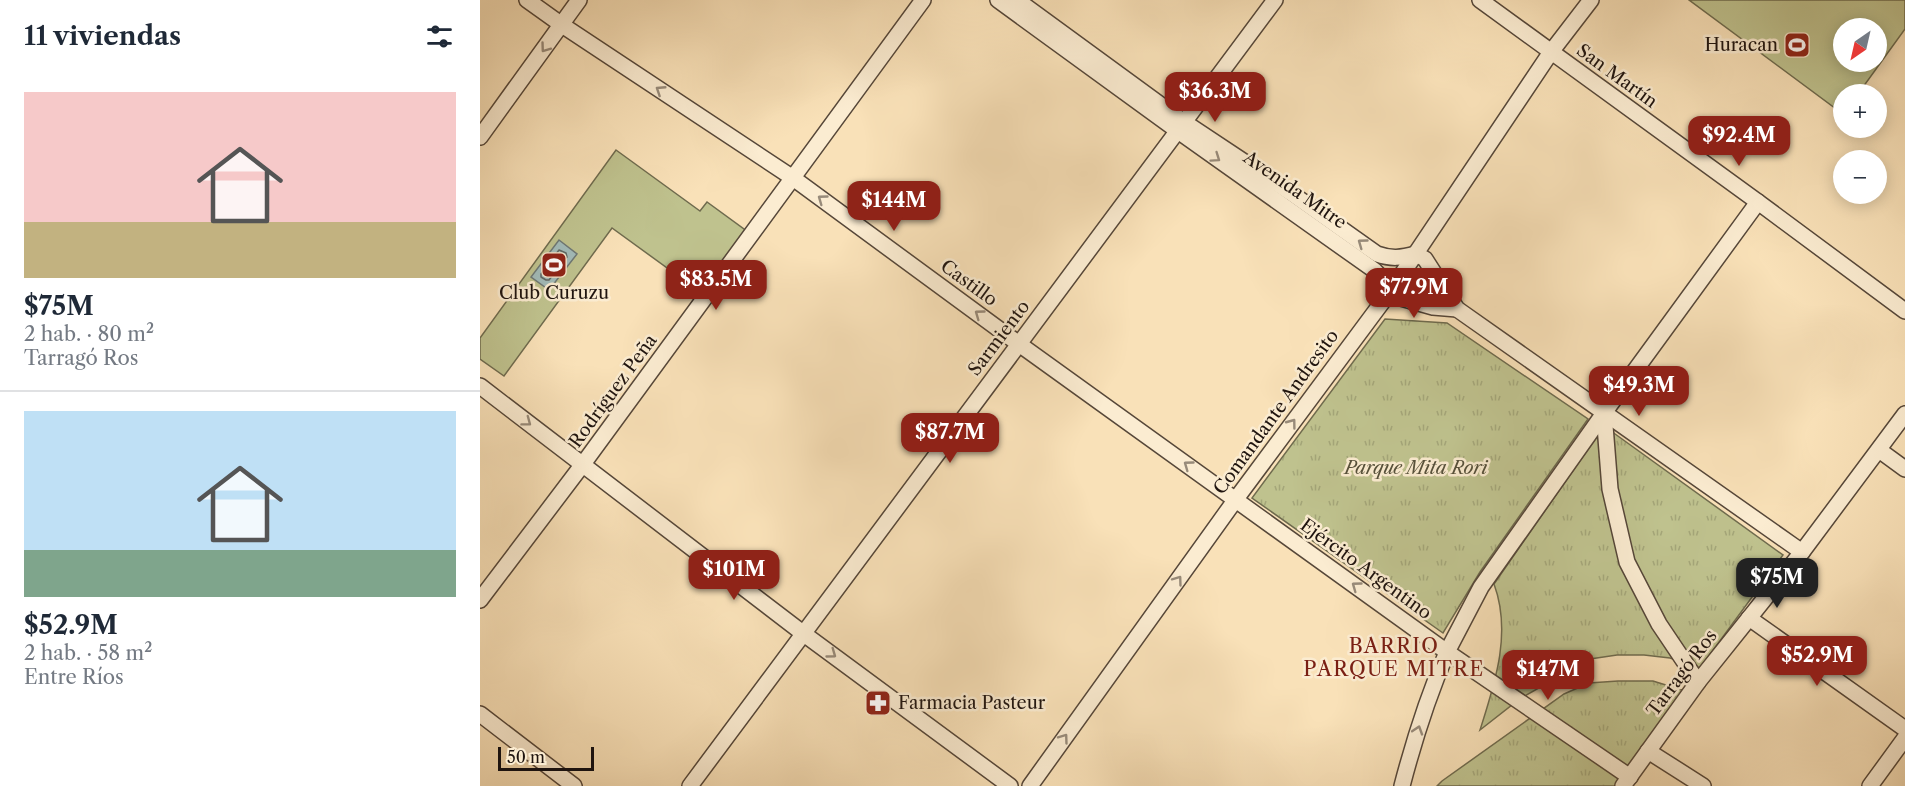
<!DOCTYPE html>
<html lang="es">
<meta charset="utf-8">
<style>
body{margin:0;font-family:"Libre Caslon Text",serif;background:#f6f6f7;color:#1f2937;height:100vh;display:flex;flex-direction:column;font-size:22px;white-space:nowrap}
*{box-sizing:border-box;margin:0}
p{font-size:20px;color:#747a83}
.icon{flex:none;width:33px;height:33px;fill:none;stroke:currentColor;stroke-width:2;stroke-linecap:round;stroke-linejoin:round}
.map{position:relative;flex:1;overflow:hidden}
.panel{display:flex;flex-direction:column;background:#fff;width:480px}
.panel>*{flex:none}
.needle{width:39px;rotate:214deg}
.controls{position:absolute;left:1353px;top:18px;display:grid;gap:12px}
.controls a{display:grid;place-items:center;width:54px;height:54px;border-radius:50%;background:#fff;box-shadow:0 3px 15px #0003;font-size:30px}
.scale{position:absolute;left:18px;bottom:15px;width:96px;box-sizing:border-box;padding-left:6px;border:3px solid #1f140f;border-top:0;font-size:16px;line-height:21px;white-space:nowrap;color:#1f140f;-webkit-text-stroke:4px #fbecd1;paint-order:stroke}
.price{position:absolute;translate:-50% -51px;padding:0 14px;border-radius:12px;background:#8f2418;color:#fff;font-size:20px;line-height:39px;filter:drop-shadow(0 2px 3px #0008)}
.price::after{content:'';position:absolute;left:50%;top:36px;width:18px;height:14px;margin-left:-9px;background:inherit;clip-path:polygon(0 0,100% 0,50% 100%)}
.price.current{background:#222;color:#fff}
ul{padding:0;list-style:none}
li{display:grid;align-content:center;gap:12px;height:318px;padding:0 24px}
li+li{border-top:2px solid #e0e1e3}
li span{display:grid;place-items:center;height:186px;border-radius:0px;color:#555}
li>.icon{margin-inline-start:auto}
span .icon{width:108px;height:108px;fill:#fffc;stroke-width:1}
li b{font-size:26px}
h2{display:flex;justify-content:space-between;align-items:center;height:72px;padding:0 24px;font-size:26px}
main{display:flex;flex:1;min-height:0}
.map>svg:first-child{display:block}
.grass{fill:url(#grass-tufts);stroke:#6f6b4e;stroke-width:1.5}
.pitch{fill:#bfc28e;stroke:#6f6b4e;stroke-width:1.5;fill-rule:evenodd}
.water{fill:#a2bbb9;stroke:#6e7875;stroke-width:1.5}
.lines{fill:none;stroke-linecap:round;stroke-linejoin:round}
.shore{stroke:#606864;stroke-width:1.5}
.minor-casing{stroke:#564739;stroke-width:18}
.minor{stroke:#fbecd1;stroke-width:15}
.oneway{stroke:#988b7a}
.labels{text-anchor:middle;dominant-baseline:central;stroke-width:5;stroke-linejoin:round;paint-order:stroke}
.poi-label{font-size:18px;fill:#1f140f;stroke:#fbecd1;text-anchor:end}
.street-label{font-size:18px;fill:#1f140f;stroke:#fbecd1}
.park-label{font-size:18px;font-style:italic;fill:#57513b;stroke:#fbecd1}
.neighbourhood-label{font-size:20px;letter-spacing:1.5px;fill:#7a1f14;stroke:#fbecd1}
</style>
<main>
<section class="panel">
<h2>11 viviendas<svg class="icon" aria-label="filters" viewBox="0 0 24 24"><path d="M4 7h16M4 17h16"/><circle cx="9" cy="7" r="2"/><circle cx="15" cy="17" r="2"/></svg></h2>
<ul>
<li><span style="background:linear-gradient(#f6c9c9 70%,#c2b280 0)"><svg class="icon" aria-label="home" viewBox="0 0 24 24"><path d="M3 11l9-7 9 7M6 9v11h12V9"/></svg></span><div><b>$75M</b><p>2 hab. · 80 m²</p><p>Tarragó Ros</p></div></li>
<li><span style="background:linear-gradient(#bfe0f5 75%,#7fa58c 0)"><svg class="icon" aria-label="home" viewBox="0 0 24 24"><path d="M3 11l9-7 9 7M6 9v11h12V9"/></svg></span><div><b>$52.9M</b><p>2 hab. · 58 m²</p><p>Entre Ríos</p></div></li>
</ul>
</section>
<div class="map">
<svg width="1425" height="786" viewBox="0 0 1425 786">
<defs>
<pattern id="grass-tufts" width="24" height="20" patternUnits="userSpaceOnUse" patternTransform="scale(1.5)"><rect width="24" height="20" fill="#bfc28e"/><path d="M3 7l-1-3M5 7V3M7 7l1-3M15 17l-1-3M17 17v-4M19 17l1-3" fill="none" stroke="#a4a679"/></pattern>
</defs>
<rect width="100%" height="100%" fill="#f9e1b8"/>
<filter id="stains"><feTurbulence type="fractalNoise" baseFrequency=".00333" numOctaves="4"/><feColorMatrix values="0 0 0 0 .2 0 0 0 0 .09 0 0 0 0 .02 0 0 0 .5 -.17"/></filter>
<radialGradient id="worn" r=".72"><stop offset=".6" stop-color="#630" stop-opacity="0"/><stop offset="1" stop-color="#630" stop-opacity=".3"/></radialGradient>
<g class="grass">
<path d="M905,319l62,4 141,96 -108,153 -37,61 -191,-135z"/>
<path d="M1124,426l179,129 -83,113 -30,-10 -26,-3h-27l-27,4 -69,39 -41,32c15,-47 32,-97 14,-146z"/>
<path d="M1138,681h35l32,10 -69,95h-179l5,-5 122,-87 25,-11z"/>
</g>
<g class="pitch">
<path d="M1209,0h216v29l-47,65h-14l-1,20zM1396,28v34h-32v-34z"/>
<path d="M136,150l84,61 7,-9 41,30 -45,62 -91,-66 -108,148 -24,-17v-21z"/>
</g>
<path class="water" d="M79,240l18,14 -28,36 -18,-13z"/>
<g class="lines">
<path class="shore" d="M79,250l7,3 1,4 -18,23h-3l-5,-3v-3z"/>
<g class="minor-casing">
<g id="minor">
<path d="M47,0l35,25 231,153 226,166 428,308c-19,44 -33,88 -45,134"/>
<path d="M518,0l180,131 196,139 27,28 32,9 24,2"/>
<path d="M537,0l167,122 107,71 86,61c14,5 24,4 39,0"/>
<path d="M1000,0l278,202 147,109"/>
<path d="M0,137l99,-137"/>
<path d="M936,254l9,5 32,50 345,243"/>
<path d="M0,386l324,248 206,152"/>
<path d="M1124,413l6,76 17,73 32,62 39,58"/>
<path d="M1399,450l26,19"/>
<path d="M0,600l103,-136 340,-464"/>
<path d="M1269,618l156,111"/>
<path d="M0,714l94,72"/>
<path d="M1168,751l55,35"/>
<path d="M1150,777l-183,-125 34,-65 123,-174 154,-211"/>
<path d="M210,786l585,-786"/>
<path d="M550,786l206,-287 156,-210 159,-237 40,-52"/>
<path d="M1143,786l75,-104 104,-130 103,-138"/>
<path d="M1390,786l35,-48"/>
</g>
</g>
<use href="#minor" class="minor"/>
</g>
<defs><path id="oneway-chevron" d="M-2-3.5L2.5 0L-2 3.5" fill="none" stroke-width="1.6" stroke-linecap="round" stroke-linejoin="round" transform="scale(1.5)"/></defs>
<g class="oneway">
<use href="#oneway-chevron" transform="translate(65 48) rotate(126)"/>
<use href="#oneway-chevron" transform="translate(180 90) rotate(-147)"/>
<use href="#oneway-chevron" transform="translate(736 158) rotate(35)"/>
<use href="#oneway-chevron" transform="translate(342 199) rotate(-144)"/>
<use href="#oneway-chevron" transform="translate(882 243) rotate(-144)"/>
<use href="#oneway-chevron" transform="translate(499 314) rotate(-144)"/>
<use href="#oneway-chevron" transform="translate(47 422) rotate(37)"/>
<use href="#oneway-chevron" transform="translate(812 423) rotate(-53)"/>
<use href="#oneway-chevron" transform="translate(708 465) rotate(-144)"/>
<use href="#oneway-chevron" transform="translate(698 580) rotate(-54)"/>
<use href="#oneway-chevron" transform="translate(876 586) rotate(-144)"/>
<use href="#oneway-chevron" transform="translate(352 654) rotate(36)"/>
<use href="#oneway-chevron" transform="translate(938 730) rotate(-72)"/>
<use href="#oneway-chevron" transform="translate(584 738) rotate(-54)"/>
</g>
<defs>
<g id="stadium-square" transform="scale(1.35)"><rect x="-9" y="-9" width="18" height="18" rx="4" fill="#8f2418" stroke="#fbecd1"/><path d="M0-5a6.5 5 0 1 0 0 10a6.5 5 0 1 0 0-10ZM-3.5-1.8h7v3.6h-7Z" fill="#fff"/></g>
<g id="pharmacy-square" transform="scale(1.35)"><rect x="-9" y="-9" width="18" height="18" rx="4" fill="#8f2418" stroke="#fbecd1"/><path d="M-2-6h4v4h4v4h-4v4h-4v-4h-4v-4h4Z" fill="#fff"/></g>
</defs>
<g fill-rule="evenodd">
<use href="#stadium-square" x="1317" y="45"/>
<use href="#stadium-square" x="74" y="265"/>
<use href="#pharmacy-square" x="398" y="703"/>
</g>
<g class="labels">
<g class="poi-label">
<text x="1298" y="45">Huracan</text>
<text x="74" y="293" text-anchor="middle">Club Curuzu</text>
<text x="418" y="703" text-anchor="start">Farmacia Pasteur</text>
</g>
<g class="street-label">
<text transform="translate(1137 76) rotate(36)">San Martín</text>
<text transform="translate(815 190) rotate(35)">Avenida Mitre</text>
<text transform="translate(489 283) rotate(36)">Castillo</text>
<text transform="translate(519 338) rotate(-53)">Sarmiento</text>
<text transform="translate(133 391) rotate(-54)">Rodríguez Peña</text>
<text transform="translate(796 412) rotate(-54)">Comandante Andresito</text>
<text transform="translate(886 569) rotate(36)">Ejército Argentino</text>
<text transform="translate(1202 673) rotate(-53)">Tarragó Ros</text>
</g>
<g class="park-label">
<text x="936" y="468">Parque Mita Rori</text>
</g>
<g class="neighbourhood-label">
<text x="914" y="646">BARRIO<tspan x="914" dy="23">PARQUE MITRE</tspan></text>
</g>
</g>
<rect width="100%" height="100%" filter="url(#stains)"/>
<rect width="100%" height="100%" fill="url(#worn)"/>
</svg>
<div class="controls">
<a><svg class="needle" viewBox="-14 -14 28 28"><path d="M0-13l5 13h-10z" fill="#e53935"/><path d="M0 13l5-13h-10z" fill="#747a83"/></svg></a>
<a>+</a>
<a>−</a>
</div>
<div class="scale">50 m</div>
<b class="price" style="left:735px;top:123px">$36.3M</b>
<b class="price" style="left:1259px;top:167px">$92.4M</b>
<b class="price" style="left:414px;top:232px">$144M</b>
<b class="price" style="left:236px;top:311px">$83.5M</b>
<b class="price" style="left:934px;top:319px">$77.9M</b>
<b class="price" style="left:1159px;top:417px">$49.3M</b>
<b class="price" style="left:470px;top:464px">$87.7M</b>
<b class="price" style="left:254px;top:601px">$101M</b>
<b class="price current" style="left:1297px;top:609px">$75M</b>
<b class="price" style="left:1337px;top:687px">$52.9M</b>
<b class="price" style="left:1068px;top:701px">$147M</b>
</div>
</main>
